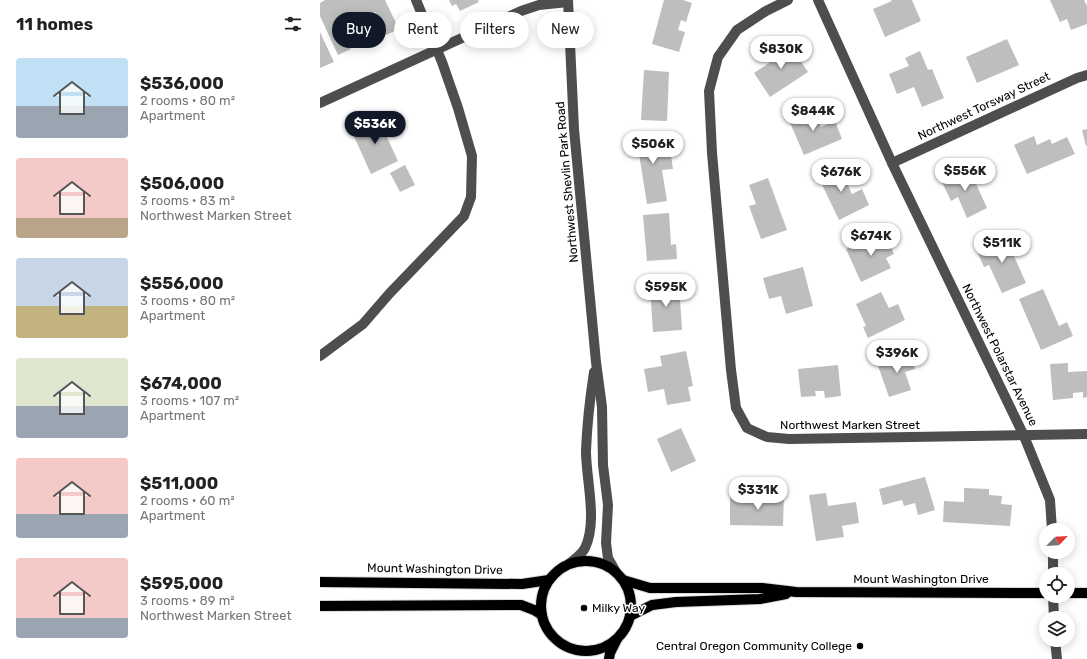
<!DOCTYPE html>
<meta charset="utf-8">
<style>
body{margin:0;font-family:Rubik,sans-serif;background:#f2f2f2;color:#222;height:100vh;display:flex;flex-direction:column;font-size:15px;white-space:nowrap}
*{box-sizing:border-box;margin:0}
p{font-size:13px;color:#767676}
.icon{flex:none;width:22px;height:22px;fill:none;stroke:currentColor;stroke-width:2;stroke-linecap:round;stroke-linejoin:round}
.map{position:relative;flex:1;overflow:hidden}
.details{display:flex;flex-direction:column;background:#fff;width:320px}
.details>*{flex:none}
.banner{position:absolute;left:12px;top:12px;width:380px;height:36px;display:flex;gap:8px}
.needle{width:26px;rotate:65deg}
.fabs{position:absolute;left:719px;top:523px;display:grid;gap:8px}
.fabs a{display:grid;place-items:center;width:36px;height:36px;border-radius:50%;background:#fff;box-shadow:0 2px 10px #0003;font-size:20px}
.price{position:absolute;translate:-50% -34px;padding:0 9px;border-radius:14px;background:#fff;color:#222;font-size:13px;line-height:26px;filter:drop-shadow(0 1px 2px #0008)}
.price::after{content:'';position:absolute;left:50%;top:24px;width:12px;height:9px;margin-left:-6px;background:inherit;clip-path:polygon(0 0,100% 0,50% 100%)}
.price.selected{background:#111827;color:#fff}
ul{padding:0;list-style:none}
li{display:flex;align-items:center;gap:12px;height:100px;padding:0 16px}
li span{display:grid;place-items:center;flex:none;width:112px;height:80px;border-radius:4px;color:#555}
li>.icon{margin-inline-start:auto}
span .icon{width:48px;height:48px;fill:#fffc;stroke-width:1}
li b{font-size:17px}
h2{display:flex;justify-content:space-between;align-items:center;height:48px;padding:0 16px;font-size:17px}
.tag{padding:0 14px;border-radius:18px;background:#fff;box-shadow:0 2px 10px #0003;font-size:14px;line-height:36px}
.tag.selected{background:#111827;color:#fff}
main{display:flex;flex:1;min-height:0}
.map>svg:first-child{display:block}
.building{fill:#bebebe}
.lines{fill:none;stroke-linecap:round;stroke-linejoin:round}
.major-casing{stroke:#dbdbdb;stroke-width:12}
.minor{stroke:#4e4e4e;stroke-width:10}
.major{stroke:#000;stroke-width:10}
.poi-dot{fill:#000;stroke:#fff;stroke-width:1.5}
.labels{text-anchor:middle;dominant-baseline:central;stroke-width:3;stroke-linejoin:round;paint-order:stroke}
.street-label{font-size:12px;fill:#000;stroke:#fff}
.poi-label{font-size:12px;fill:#000;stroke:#fff;text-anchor:start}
</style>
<main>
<section class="details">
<h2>11 homes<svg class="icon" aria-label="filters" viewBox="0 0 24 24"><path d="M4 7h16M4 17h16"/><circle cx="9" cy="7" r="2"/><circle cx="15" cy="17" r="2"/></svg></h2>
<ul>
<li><span style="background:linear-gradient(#bfe0f5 60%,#9aa5b1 0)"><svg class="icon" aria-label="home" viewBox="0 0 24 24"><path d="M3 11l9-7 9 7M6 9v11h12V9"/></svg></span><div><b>$536,000</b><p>2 rooms · 80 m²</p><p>Apartment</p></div></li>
<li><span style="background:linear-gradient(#f6c9c9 75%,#b9a48a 0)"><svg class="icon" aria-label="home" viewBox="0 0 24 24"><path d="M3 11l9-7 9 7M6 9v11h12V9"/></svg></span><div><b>$506,000</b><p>3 rooms · 83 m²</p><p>Northwest Marken Street</p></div></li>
<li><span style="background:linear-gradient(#c9d6e8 60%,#c2b280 0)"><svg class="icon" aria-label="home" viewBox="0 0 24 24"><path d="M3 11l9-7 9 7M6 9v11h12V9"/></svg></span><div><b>$556,000</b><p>3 rooms · 80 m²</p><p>Apartment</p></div></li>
<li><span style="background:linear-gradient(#dfe7d0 60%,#9aa5b1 0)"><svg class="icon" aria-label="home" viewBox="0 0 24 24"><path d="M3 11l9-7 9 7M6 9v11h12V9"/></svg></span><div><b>$674,000</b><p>3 rooms · 107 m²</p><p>Apartment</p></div></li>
<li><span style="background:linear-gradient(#f6c9c9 70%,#9aa5b1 0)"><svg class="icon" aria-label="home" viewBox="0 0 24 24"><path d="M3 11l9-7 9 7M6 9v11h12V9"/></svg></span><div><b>$511,000</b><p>2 rooms · 60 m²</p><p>Apartment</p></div></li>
<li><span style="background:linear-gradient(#f6c9c9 75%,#9aa5b1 0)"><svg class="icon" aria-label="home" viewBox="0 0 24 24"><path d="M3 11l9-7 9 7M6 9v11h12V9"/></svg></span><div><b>$595,000</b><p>3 rooms · 89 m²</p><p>Northwest Marken Street</p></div></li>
</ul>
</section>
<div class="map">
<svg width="767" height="659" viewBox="0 0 767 659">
<rect width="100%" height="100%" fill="#fff"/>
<g class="building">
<path d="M5,0h60l14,29 -13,6 -11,-23 -34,15 10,22 -13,6 -18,-39v-13z"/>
<path d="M129,0h29l1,2 -19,9 -4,-7 -4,2z"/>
<path d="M344,0h19l9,3 -6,19 -5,-2 -3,10 7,2 -6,20 -27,-8z"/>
<path d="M571,0h21l9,21 -36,16 -12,-28 19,-8z"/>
<path d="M730,0h34l3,6v18l-16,6 -4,-11 -7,3z"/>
<path d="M0,32l14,30 -14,6z"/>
<path d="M687,39l12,26 -42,18 -11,-26z"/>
<path d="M467,41l21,31 -38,25 -16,-24 21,-14 -5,-8z"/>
<path d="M600,51l8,19 4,-1 12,29 -22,9 -8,-20 -17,7 -8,-20 20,-8 -4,-8z"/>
<path d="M324,70l25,2 -2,49 -26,-1z"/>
<path d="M492,108l9,19 14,-6 7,18 -38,16 -16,-37z"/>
<path d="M56,114l22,47 -27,13 -18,-40 11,-5 -4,-7z"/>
<path d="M767,129v17h-1l-4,-16z"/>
<path d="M348,135l5,34 -11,1 5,31 -20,3 -8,-50 -9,2 -2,-14z"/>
<path d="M714,136l3,9 13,-6 2,5 15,-7 8,17 -48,20 -13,-29z"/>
<path d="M518,164l14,30 10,-5 7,16 -30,15 -22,-46z"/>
<path d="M85,165l10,20 -15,7 -10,-19z"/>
<path d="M649,168l18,40 -20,10 -9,-21 -7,4 -10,-21z"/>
<path d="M448,178l19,52 -26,9 -12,-33 7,-2 -7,-19z"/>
<path d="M349,213l2,32 5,-1 1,15 -30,2 -4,-46z"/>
<path d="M564,232l10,22 -8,4 5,10 -30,14 -15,-33z"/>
<path d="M685,236l21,47 -24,10 -13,-28 -5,2 -8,-18z"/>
<path d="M483,267l10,39 -27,8 -5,-18 -12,3 -6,-21z"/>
<path d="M359,284l3,46 -29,2 -3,-46z"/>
<path d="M723,289l16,37 8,-4 6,14 -32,14 -22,-51z"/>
<path d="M561,292l8,16 9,-4 7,16 -37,18 -5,-11 3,-1 -10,-22z"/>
<path d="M366,351l7,35 -5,1 3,14 -24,4 -3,-16 -16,3 -4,-23 18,-3 -2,-10z"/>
<path d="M590,352l5,17 -10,3 6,18 -22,7 -12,-34z"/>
<path d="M748,363v9l19,-1v26l-4,1v-6l-10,1v5l-20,2 -3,-36z"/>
<path d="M518,365l3,31 -16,2 -1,-7h-9l1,5 -15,1 -3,-28z"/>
<path d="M361,428l15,33 -25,11 -14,-33z"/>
<path d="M605,477l10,33 -17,5 -3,-12 -11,3 -2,-6 -19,5 -4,-16z"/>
<path d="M644,488l25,1v6l13,1 -1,8 11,1 -2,21 -67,-4 1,-21 20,1z"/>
<path d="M445,492l19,1 -1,33 -53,-1v-27h22v4h13z"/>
<path d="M506,493l2,13 28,-4 3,21 -17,3 2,11 -28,4 -7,-46z"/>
</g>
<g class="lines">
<g class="major-casing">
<g id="major">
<circle cx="266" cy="606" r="45"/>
<path d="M303,580l27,8h112l34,4 250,1"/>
<path d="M0,582l202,2 27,-4"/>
<path d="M748,593h19"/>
<path d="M0,606l201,-1 13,5 8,5"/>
<path d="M310,616l22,-11 24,-3 84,-3 26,-5"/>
<path d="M289,659l1,-6 7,-14"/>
</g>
</g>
<g class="minor">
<path d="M248,0l6,129 22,233 6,45 1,58 5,40 -2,38 2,15 8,14"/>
<path d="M468,0l-22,11 -29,19 -19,27 -9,34 3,62 19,217 5,38 11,20 20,9 22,2 298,-5"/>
<path d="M498,0l74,163 132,273 26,64 2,30"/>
<path d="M0,103l201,-92 18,-6 29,-3"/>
<path d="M572,163l185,-85 10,-3"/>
<path d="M0,356l43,-32 26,-30 75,-78 7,-19 1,-41 -14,-48 -16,-46 -26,-62"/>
<path d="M733,552v22"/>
<path d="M250,563c5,-4 12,-9 15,-15 13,-27 1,-68 1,-97 1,-27 4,-53 8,-79"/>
<path d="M733,596l1,22"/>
<path d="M735,640l2,19"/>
</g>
<use href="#major" class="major"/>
</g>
<g class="poi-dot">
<circle cx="264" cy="608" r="4"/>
<circle cx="540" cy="646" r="4"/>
</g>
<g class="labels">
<g class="street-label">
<text transform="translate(664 106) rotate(-25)">Northwest Torsway Street</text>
<text transform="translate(247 182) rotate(-95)">Northwest Shevlin Park Road</text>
<text transform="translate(680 355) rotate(64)">Northwest Polarstar Avenue</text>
<text x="530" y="425">Northwest Marken Street</text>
<text transform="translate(115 569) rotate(1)">Mount Washington Drive</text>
<text x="601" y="579">Mount Washington Drive</text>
</g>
<g class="poi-label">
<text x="272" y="608">Milky Way</text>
<text x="532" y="646" text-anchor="end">Central Oregon Community College</text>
</g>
</g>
</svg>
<div class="fabs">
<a><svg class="needle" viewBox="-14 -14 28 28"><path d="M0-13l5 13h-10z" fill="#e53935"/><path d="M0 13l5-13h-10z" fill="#767676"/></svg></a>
<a><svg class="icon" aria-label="locate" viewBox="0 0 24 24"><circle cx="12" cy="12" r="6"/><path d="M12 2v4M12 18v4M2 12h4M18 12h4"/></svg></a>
<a><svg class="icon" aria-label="layers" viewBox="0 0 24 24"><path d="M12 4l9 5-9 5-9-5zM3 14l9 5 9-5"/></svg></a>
</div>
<b class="price" style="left:461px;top:70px">$830K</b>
<b class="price" style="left:493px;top:132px">$844K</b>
<b class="price selected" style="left:55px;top:145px">$536K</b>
<b class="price" style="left:333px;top:165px">$506K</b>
<b class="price" style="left:645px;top:192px">$556K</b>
<b class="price" style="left:521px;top:193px">$676K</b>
<b class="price" style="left:551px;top:257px">$674K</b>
<b class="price" style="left:682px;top:264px">$511K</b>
<b class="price" style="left:346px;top:308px">$595K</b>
<b class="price" style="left:577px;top:374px">$396K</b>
<b class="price" style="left:438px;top:511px">$331K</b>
<div class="banner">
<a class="tag selected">Buy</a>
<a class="tag">Rent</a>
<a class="tag">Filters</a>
<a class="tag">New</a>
</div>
</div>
</main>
